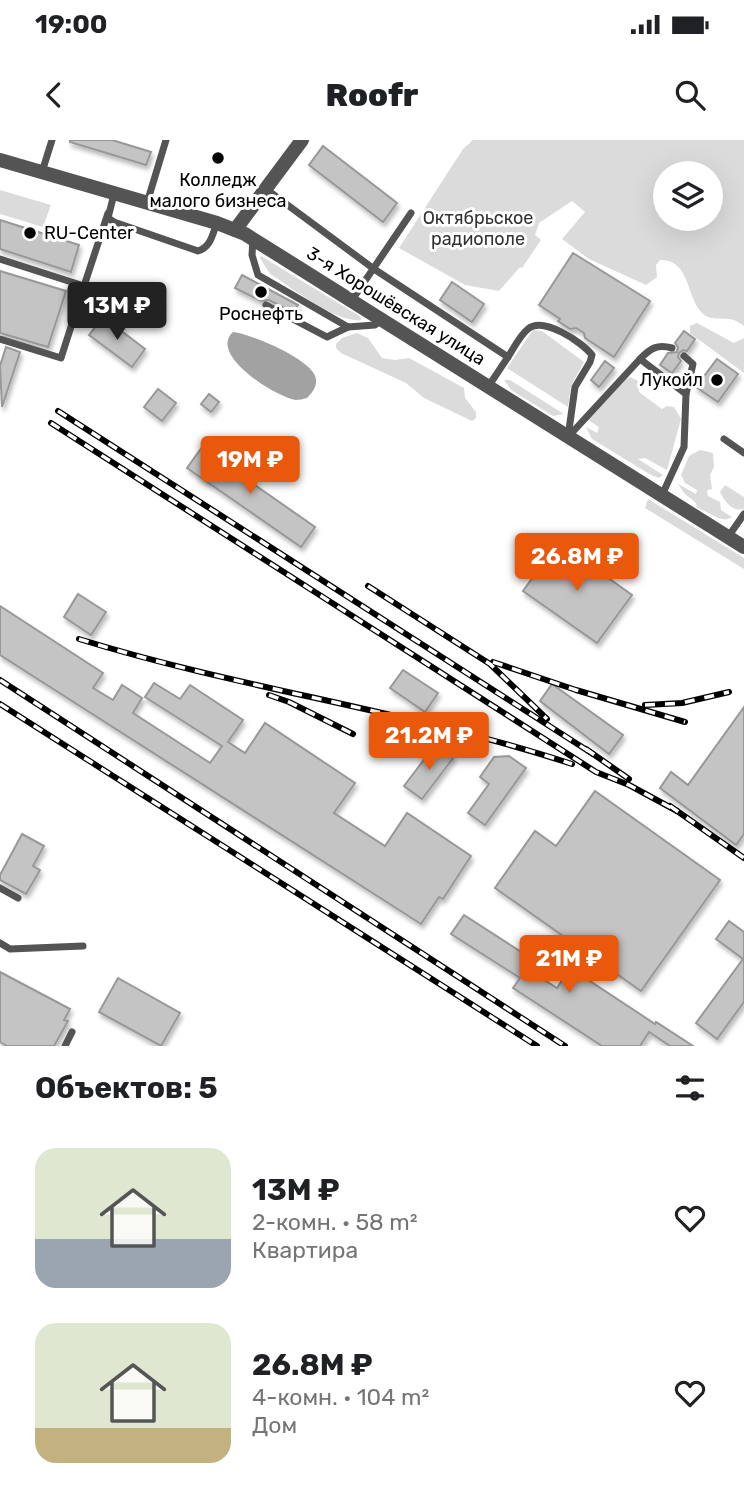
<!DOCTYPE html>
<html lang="ru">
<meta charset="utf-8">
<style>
body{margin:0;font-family:Rubik,sans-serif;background:#f2f2f2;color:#202124;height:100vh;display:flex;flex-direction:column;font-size:26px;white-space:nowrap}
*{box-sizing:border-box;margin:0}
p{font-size:23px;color:#757577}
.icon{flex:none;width:38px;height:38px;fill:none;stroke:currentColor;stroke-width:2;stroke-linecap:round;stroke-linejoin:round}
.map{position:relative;height:906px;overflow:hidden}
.details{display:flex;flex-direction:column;background:#fff;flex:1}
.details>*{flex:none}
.controls{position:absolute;left:653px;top:21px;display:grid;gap:14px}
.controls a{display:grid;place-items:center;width:70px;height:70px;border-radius:50%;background:#fff;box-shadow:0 7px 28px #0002;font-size:35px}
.price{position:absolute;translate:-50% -60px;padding:0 16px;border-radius:7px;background:#ea580c;color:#fff;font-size:23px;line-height:46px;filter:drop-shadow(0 2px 4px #0008)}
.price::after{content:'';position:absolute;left:50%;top:42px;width:21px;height:16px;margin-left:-10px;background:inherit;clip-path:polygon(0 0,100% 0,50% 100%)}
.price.on{background:#222;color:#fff}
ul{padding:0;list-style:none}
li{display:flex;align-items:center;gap:21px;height:175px;padding:0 35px}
li span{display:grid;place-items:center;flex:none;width:196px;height:140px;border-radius:21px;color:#555}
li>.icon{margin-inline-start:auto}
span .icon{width:84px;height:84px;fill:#fffc;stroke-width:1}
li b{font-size:30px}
h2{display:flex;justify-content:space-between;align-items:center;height:84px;padding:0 35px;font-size:30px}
.status{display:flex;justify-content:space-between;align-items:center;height:49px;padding:0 35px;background:#fff;direction:ltr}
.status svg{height:19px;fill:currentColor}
header{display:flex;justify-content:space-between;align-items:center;height:91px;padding:0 35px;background:#fff;font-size:32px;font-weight:800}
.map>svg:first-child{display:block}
.green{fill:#dbdbdb;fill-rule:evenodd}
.water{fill:#a2a2a2}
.building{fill:#c4c4c4;stroke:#989898;stroke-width:2;filter:url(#shadow)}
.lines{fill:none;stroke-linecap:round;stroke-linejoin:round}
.service{stroke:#545454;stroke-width:7}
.minor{stroke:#545454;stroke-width:14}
.tertiary{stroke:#545454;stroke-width:14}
.rail-casing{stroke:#000;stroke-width:6}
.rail{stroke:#fff;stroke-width:3.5;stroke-dasharray:10;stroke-linecap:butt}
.poi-dot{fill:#000;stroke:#fff;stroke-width:2.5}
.labels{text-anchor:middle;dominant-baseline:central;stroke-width:6;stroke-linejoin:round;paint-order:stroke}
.poi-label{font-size:18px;fill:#000;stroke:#fff}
.park-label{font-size:18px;fill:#323232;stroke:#fff}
.street-label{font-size:18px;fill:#000;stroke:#fff}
</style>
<div class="status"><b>19:00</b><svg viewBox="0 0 49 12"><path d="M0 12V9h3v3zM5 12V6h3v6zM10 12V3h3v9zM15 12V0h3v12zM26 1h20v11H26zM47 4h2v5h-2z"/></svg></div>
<header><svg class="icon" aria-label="back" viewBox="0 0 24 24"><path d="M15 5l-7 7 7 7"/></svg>Roofr<svg class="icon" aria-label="search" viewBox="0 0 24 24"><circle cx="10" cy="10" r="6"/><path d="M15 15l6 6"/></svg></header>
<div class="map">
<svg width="744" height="906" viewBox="0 0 744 906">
<defs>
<filter id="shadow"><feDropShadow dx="2" dy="4" stdDeviation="2" flood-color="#0004"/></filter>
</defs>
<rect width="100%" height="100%" fill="#fff"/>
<g class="green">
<path d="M473,0h271v186c-3,-2 -6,-4 -10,-6 -10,-3 -23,2 -32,-7 -16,-16 -12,-54 -42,-53l-4,5 1,12 -11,8 -57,-26 -27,-20 23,-27 -13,-11 -33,22 -4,12 6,5 -19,28 -2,-1 -21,24 -34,-6 -66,-37 64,-99zM665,33h45v46h-45z"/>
<path d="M0,50l51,15 -8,22 -43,-13z"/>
<path d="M261,116l100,61v3c-26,3 -68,-32 -91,-46l-10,-16z"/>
<path d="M697,183l37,20 10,-5v35l-54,-40v-7z"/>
<path d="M533,190l9,1 42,31 -13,24 -3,21 -61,-39z"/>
<path d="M357,193l11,5 14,20 13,2 14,-2 55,30 1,10 11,14v6l-4,3 -48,-23 -18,-15 -65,-30 -5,-5v-4l6,-6z"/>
<path d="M630,237l8,4 1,11 23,17 5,-3 7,1 7,12 -14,51 -22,-12 -7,1 25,16 -4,3 -8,-3 -59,-36 -6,-12 11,6 2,-6 -11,-7 37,-40z"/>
<path d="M504,240h6l54,34 -11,2 -42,-26z"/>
<path d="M700,310l13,3 1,14 -4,8 2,14 -5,1 1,6 12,6 1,8 11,7c-10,8 -23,-6 -35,-9l-1,-5 -12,-10 -6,-9 18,10 1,-4 -12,-7 -4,-8 8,-19z"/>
<path d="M725,345l19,12v12c-12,3 -19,-7 -24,-17z"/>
<path d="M648,359l96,59v11l-99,-61z"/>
</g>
<path class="water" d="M233,192c18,2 81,28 83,47 1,8 -4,14 -9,19 -4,1 -8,2 -11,2 -21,-3 -88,-46 -63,-68z"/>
<g class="building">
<path d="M70,0h42l39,12 -5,13 -76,-23z"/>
<path d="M323,6l74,57 -14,19 -74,-57z"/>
<path d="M0,80l79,25 -8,27 -71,-23z"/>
<path d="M573,113l77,48 -36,56 -29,-19 -1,-5 -8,-5 -6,1 -12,-8 2,-2 -21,-14z"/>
<path d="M0,131l66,20 -18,56 -48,-14z"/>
<path d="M242,135l56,30 -4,8 -25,-13 -8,1 -26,-13z"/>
<path d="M452,142l32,22 -12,18 -32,-22z"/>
<path d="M103,177l42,32 -13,18 -43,-32z"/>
<path d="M684,191l11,8 -8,12 -4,-1 -4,3 -1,4 3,4 -9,12 -12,-8 8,-12 9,-1 1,-5 -3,-4z"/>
<path d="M6,207l14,5 -18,55 -2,-41z"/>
<path d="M717,219l21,15 -20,28 -22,-15z"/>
<path d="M605,221l9,7 -15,19 -8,-7z"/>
<path d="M158,249l18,14 -14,18 -18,-14z"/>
<path d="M209,254l10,8 -8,10 -10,-8z"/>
<path d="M205,303l18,12 -4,5 96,67 -14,20 -114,-79z"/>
<path d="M558,402l74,53 -35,48 -74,-52z"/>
<path d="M78,454l28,18 -15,23 -27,-18z"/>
<path d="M0,466l103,67 -10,15 20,12 9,-15 20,13 -9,15 77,50 12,-17 -77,-49 9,-14 26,16 10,-14 53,35 -15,22 17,11 20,-30 90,60 -21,30 51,33 22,-33 64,43 -28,43 -4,-2 -18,27 -421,-269z"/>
<path d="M403,530l35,23 -13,19 -35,-24z"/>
<path d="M552,544l71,51 -14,19 -69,-53z"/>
<path d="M744,567v127l-8,11 -76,-57 11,-16 17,13z"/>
<path d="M436,604l18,13 -32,42 -18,-13z"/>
<path d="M509,616l17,12 -41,57 -17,-12 21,-29 -9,-7 14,-20z"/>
<path d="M595,651l125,89 -79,111 -146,-103 40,-57 21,15z"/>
<path d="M22,694l22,12 -11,20 7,4 -14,24 -26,-14v-5z"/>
<path d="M464,775l68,44 -6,9 31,20 13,-20 85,56 1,-2 37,24h-23l-21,-14 -9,14h-38l-89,-58 7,-10 -69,-44z"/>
<path d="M729,781l15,11v70l-27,37 -21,-16 47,-64 -27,-20z"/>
<path d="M0,832l70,37 -6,11 4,1 -14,25h-47l-7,-4z"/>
<path d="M118,838l62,35 -19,33 -62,-34z"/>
</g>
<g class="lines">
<g class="service">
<path d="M42,32l10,-32"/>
<path d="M266,49l108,80 134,88 -20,30"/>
<path d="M114,54l-6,24 6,4 84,29c13,-4 14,-16 19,-28"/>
<path d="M147,63l19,-63"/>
<path d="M253,99l-1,16 6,20 90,52 27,-2 7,-5"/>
<path d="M0,119l84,27 24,-73"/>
<path d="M352,160l59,-87"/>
<path d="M266,165l61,32 21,-10"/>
<path d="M0,199l61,19 23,-72"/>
<path d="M684,216l9,8 -7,30"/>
<path d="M508,217c6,-9 12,-22 20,-28 15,-13 54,13 64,26l-2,7 -15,25 -7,50 72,-78 46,35 -2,53 -22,48"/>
<path d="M640,219c11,-11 17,-15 32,-11"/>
<path d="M724,299l20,14"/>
<path d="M728,397l16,-23"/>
<path d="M0,748l18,10"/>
<path d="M0,803l10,6 73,-3"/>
<path d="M65,906l7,-14"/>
</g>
<path class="minor" d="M235,90l67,-90"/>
<path class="tertiary" d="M0,20l217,63 28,11 499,313"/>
<g class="rail-casing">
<g id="rail">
<path d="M58,271l535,343"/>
<path d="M51,283l545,349 33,13 48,26"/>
<path d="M368,446l122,78 57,55"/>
<path d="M79,499c162,50 332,72 493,125"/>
<path d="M493,522l83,28 109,32"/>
<path d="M0,540l565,366"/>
<path d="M269,555l20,7 64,32"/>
<path d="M0,564l537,342"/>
<path d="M645,565l37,-2 47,-11"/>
<path d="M586,609l43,30"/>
<path d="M670,666l74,52"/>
</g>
</g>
<use href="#rail" class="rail"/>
</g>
<g class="poi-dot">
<circle cx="218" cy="18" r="7"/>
<circle cx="30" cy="93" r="7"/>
<circle cx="261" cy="152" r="7"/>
<circle cx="717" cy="240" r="7"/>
</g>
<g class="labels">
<g class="poi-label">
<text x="218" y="40">Колледж<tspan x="218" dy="21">малого бизнеса</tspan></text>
<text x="44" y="93" text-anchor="start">RU-Center</text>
<text x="261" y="174">Роснефть</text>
<text x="703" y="240" text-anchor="end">Лукойл</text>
</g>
<g class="park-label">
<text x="478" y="78">Октябрьское<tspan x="478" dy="21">радиополе</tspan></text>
</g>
<g class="street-label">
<text transform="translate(396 166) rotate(32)">3-я Хорошёвская улица</text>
</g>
</g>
</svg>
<div class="controls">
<a><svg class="icon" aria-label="layers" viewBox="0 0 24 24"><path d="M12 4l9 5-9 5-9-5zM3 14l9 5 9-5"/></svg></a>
</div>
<b class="price on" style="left:117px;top:202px">13M ₽</b>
<b class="price" style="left:250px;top:356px">19M ₽</b>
<b class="price" style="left:577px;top:453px">26.8M ₽</b>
<b class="price" style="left:429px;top:632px">21.2M ₽</b>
<b class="price" style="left:569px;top:855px">21M ₽</b>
</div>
<section class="details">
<h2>Объектов: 5<svg class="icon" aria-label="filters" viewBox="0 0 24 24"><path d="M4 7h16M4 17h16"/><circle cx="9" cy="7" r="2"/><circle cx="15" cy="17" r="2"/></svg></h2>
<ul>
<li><span style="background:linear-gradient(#dfe7d0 65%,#9aa5b1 0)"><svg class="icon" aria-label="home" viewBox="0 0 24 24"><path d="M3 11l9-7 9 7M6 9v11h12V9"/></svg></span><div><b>13M ₽</b><p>2-комн. · 58 m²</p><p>Квартира</p></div><svg class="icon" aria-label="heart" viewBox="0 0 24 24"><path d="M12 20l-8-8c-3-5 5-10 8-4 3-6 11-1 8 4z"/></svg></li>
<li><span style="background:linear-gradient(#dfe7d0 75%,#c2b280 0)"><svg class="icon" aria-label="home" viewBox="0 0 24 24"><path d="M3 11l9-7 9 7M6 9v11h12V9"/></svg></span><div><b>26.8M ₽</b><p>4-комн. · 104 m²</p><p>Дом</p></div><svg class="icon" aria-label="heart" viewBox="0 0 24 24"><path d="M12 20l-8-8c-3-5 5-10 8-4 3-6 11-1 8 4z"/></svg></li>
</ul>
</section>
